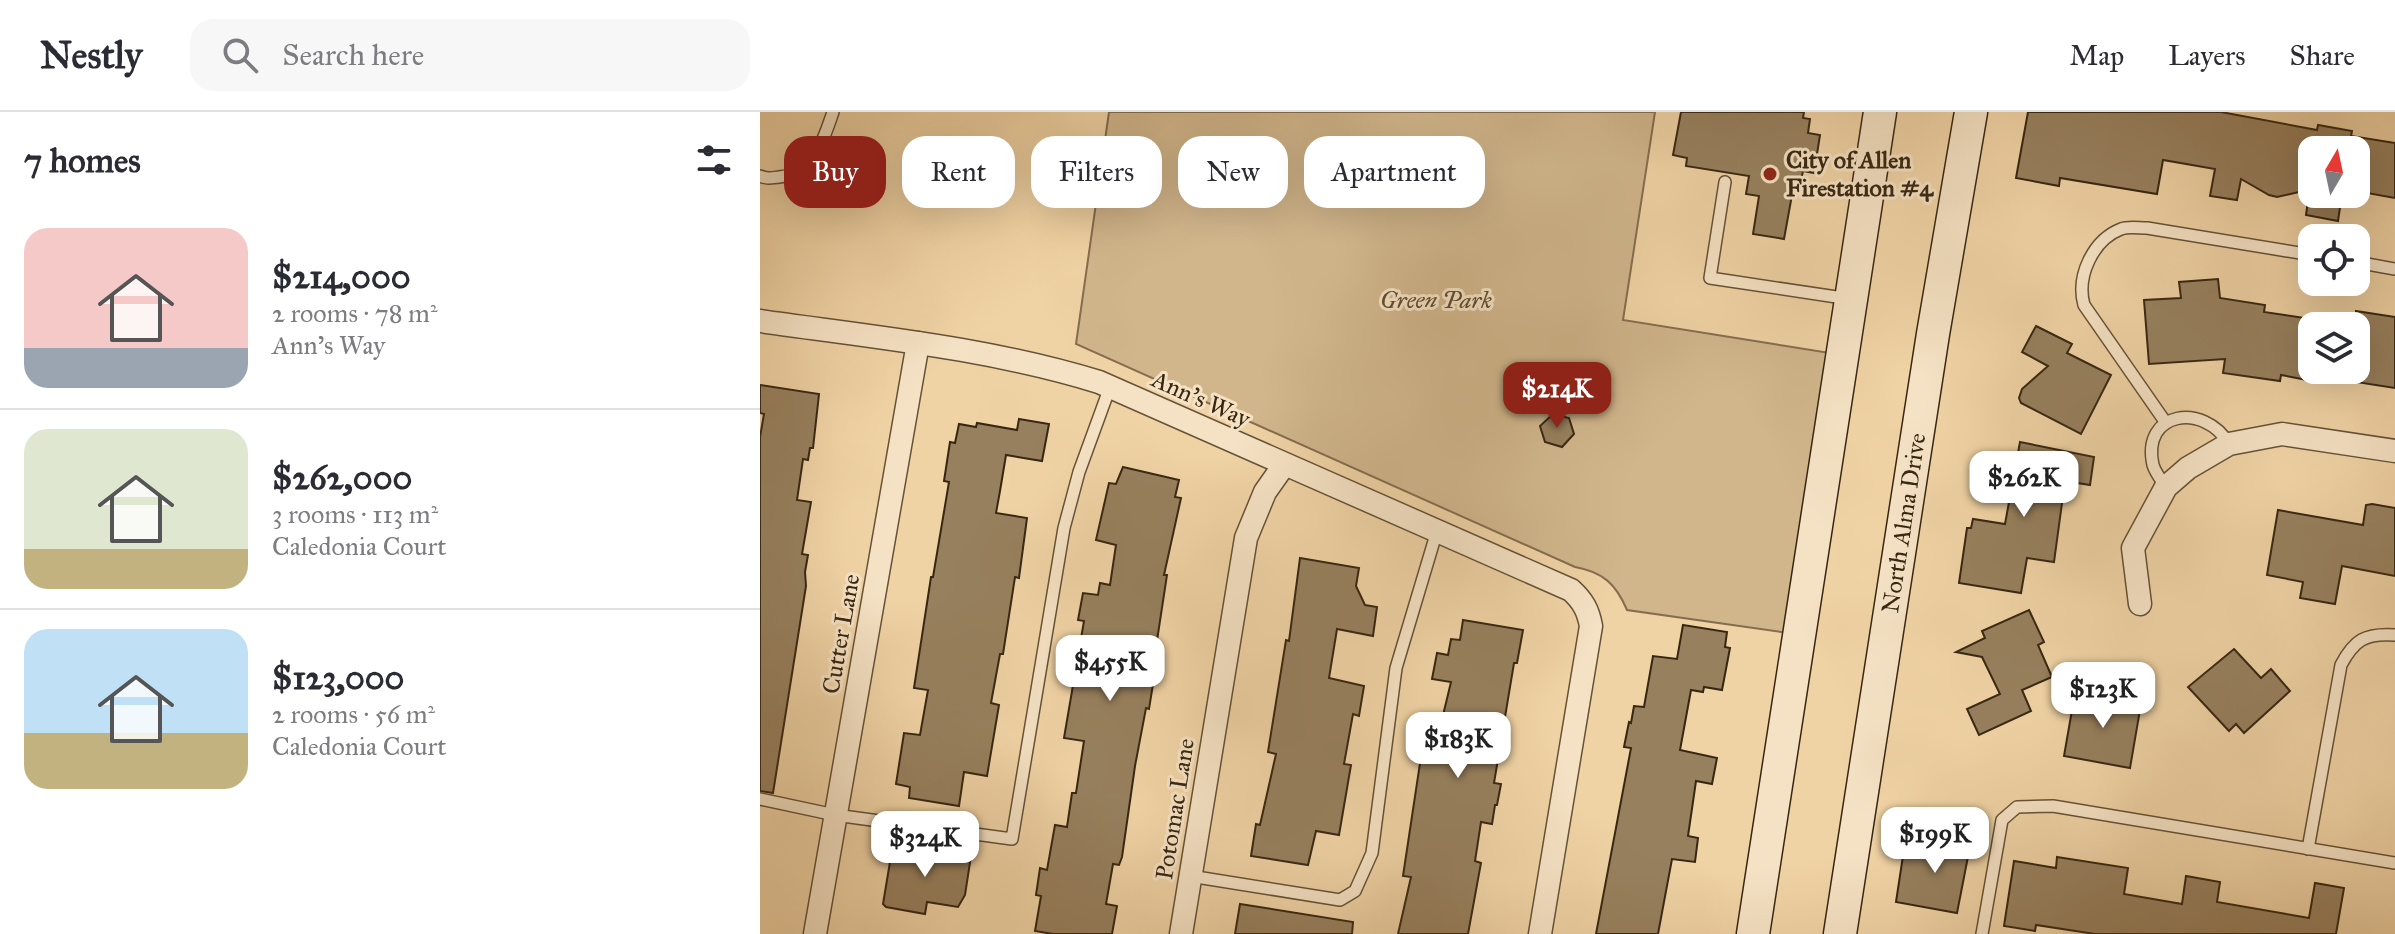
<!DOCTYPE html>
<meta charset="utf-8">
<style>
body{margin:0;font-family:"IM FELL Great Primer",serif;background:#f7f7f7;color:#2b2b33;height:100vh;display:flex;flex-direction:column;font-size:30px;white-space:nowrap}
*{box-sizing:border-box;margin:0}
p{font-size:26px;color:#7c7c81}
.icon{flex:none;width:44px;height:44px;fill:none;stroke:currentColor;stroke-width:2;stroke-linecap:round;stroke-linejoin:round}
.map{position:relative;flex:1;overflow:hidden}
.sheet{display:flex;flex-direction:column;background:#fff;width:760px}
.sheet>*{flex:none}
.guide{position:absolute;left:24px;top:24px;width:760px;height:72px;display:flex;gap:16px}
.needle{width:52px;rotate:9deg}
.fabs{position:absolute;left:1538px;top:24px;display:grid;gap:16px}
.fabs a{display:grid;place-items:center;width:72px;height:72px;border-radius:16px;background:#fff;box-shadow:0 8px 32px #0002;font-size:40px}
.price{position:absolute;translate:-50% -68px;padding:0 18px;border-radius:16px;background:#fff;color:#222;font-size:26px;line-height:52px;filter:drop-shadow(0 2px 4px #0008)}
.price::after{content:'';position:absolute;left:50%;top:48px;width:24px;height:18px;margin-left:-12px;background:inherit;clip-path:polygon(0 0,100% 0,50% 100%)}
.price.selected{background:#8f2418;color:#fff}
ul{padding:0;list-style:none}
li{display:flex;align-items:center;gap:24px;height:200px;padding:0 24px}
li+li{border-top:2px solid #e1e1e2}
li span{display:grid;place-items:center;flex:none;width:224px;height:160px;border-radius:24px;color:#555}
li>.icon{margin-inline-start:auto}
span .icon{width:96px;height:96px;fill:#fffc;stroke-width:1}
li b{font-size:34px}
h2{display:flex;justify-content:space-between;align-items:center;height:96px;padding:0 24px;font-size:34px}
.chip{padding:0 28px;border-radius:24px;background:#fff;box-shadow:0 8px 32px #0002;font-size:28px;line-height:72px}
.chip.selected{background:#8f2418;color:#fff}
header{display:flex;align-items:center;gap:48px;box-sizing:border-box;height:112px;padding:0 40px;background:#fff;border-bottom:2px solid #e1e1e2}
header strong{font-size:38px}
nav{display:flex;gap:44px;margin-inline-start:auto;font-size:28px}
.search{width:560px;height:72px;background:#f7f7f7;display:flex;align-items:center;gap:20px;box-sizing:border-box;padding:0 28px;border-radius:24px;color:#7c7c81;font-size:30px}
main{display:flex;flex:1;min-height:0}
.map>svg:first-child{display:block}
.green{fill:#d1b68c;stroke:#846e4f;stroke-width:2}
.building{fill:#97805e;stroke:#372712;stroke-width:2}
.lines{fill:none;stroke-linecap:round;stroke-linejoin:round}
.lane-casing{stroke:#655237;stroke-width:14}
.street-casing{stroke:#655237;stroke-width:25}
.secondary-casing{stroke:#372712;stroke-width:35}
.lane{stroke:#f5e2c4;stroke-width:11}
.street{stroke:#f5e2c4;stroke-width:22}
.secondary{stroke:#f5e2c4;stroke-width:32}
.poi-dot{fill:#8f2418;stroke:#f5e2c4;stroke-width:3}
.labels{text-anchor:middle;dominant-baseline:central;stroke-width:6;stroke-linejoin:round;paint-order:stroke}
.poi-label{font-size:24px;font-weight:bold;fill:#372712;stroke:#f5e2c4;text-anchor:start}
.park-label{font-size:24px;font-style:italic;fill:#5e4b30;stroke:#f5e2c4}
.street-label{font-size:24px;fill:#372712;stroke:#f5e2c4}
</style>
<header>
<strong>Nestly</strong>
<div class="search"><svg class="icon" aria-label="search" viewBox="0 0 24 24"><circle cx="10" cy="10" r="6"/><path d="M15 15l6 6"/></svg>Search here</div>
<nav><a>Map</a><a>Layers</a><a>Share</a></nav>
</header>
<main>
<section class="sheet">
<h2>7 homes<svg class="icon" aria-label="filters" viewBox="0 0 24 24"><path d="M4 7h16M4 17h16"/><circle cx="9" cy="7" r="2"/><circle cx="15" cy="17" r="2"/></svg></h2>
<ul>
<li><span style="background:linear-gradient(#f6c9c9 75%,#9aa5b1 0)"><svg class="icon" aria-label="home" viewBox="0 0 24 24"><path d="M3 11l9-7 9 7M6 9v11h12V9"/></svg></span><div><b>$214,000</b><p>2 rooms · 78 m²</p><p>Ann's Way</p></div></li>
<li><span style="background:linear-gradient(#dfe7d0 75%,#c2b280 0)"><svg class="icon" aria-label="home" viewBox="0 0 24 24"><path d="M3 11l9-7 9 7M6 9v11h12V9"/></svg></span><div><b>$262,000</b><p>3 rooms · 113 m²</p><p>Caledonia Court</p></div></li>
<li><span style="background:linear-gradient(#bfe0f5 65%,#c2b280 0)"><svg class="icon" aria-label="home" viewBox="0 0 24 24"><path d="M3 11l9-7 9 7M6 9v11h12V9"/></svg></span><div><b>$123,000</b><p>2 rooms · 56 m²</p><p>Caledonia Court</p></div></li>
</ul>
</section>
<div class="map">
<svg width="1635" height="822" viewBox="0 0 1635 822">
<rect width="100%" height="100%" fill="#f0d3a5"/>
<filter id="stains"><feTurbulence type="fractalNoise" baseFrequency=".0025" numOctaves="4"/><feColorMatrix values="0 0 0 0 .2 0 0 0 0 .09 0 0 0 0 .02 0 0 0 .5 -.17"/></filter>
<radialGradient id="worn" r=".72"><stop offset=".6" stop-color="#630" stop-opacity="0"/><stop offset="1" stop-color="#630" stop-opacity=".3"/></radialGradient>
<path class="green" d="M349,0h546l-32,208 207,33 -42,280 -161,-23c-11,-26 -24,-38 -52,-43l-499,-223z"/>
<g class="building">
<path d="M921,0h123l-1,6 7,1 -2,14 12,2 -6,38 -11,-2 -3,14 -6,-1 -10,55 -31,-5 6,-38 -13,-2 3,-18 -63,-10 1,-8 -14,-3z"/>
<path d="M1268,0h193l96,18 1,-5 34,6 -1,5 44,7v55l-39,-7v-41h-44v39l-35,8 -8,-2 -28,-16 -4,21 -27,-4 5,-27 -52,-9 -6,34 -97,-16 -1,8 -43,-8z"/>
<path d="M1549,82h33l-4,27 -32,-6z"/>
<path d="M1458,167l2,19 45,7 -1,7 48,7v62l-31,-6 -1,6 -57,-8 2,-14 -76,5 -5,-64 37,-2 -2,-16z"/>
<path d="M1596,199l39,6v71l-39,-6z"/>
<path d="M1276,214l36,18 -5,9 44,22 -30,59 -60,-31 -2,-5 3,-9 26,-23 -26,-14z"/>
<path d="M0,273l59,9 -6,54h-3l-2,12 -5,-1 -6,41 14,2 -9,52 6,1 -3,17 1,14 -33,207 -13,-2v-354l4,-23 -4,-1z"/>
<path d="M793,302l16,4 5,16 -12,13 -17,-5 -5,-16z"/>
<path d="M259,307l30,5 -7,37 -36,-6 -6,36 -4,22 31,5 -8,60 -4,-1 -12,77h-3l-9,49 8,2 -12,71 -23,-4 -5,34 -50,-8 1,-11 -14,-3 8,-51 16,2 8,-45 -14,-2 17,-111h2l16,-95 -5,-1 6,-39 5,1 4,-19 17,3 1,-4 40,7z"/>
<path d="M1260,330l74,15 -4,28 -25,-4 -11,81 -27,-4 -6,35 -62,-10 8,-55h4l2,-9 32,5z"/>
<path d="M363,355l56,13 -4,17 6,1 -17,77h3l-11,72h3l-10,62 -3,-1 -11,58 -13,91 -3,8 -6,-1 -7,40 11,2 -5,28h-59l-18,-3 6,-35 -5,-1 4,-27 7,2 8,-45 12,2 5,-34h4l8,-52 -20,-3 20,-117 -6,-1 5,-27 15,2 2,-12 10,2 6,-40 -20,-5 13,-57 7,1z"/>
<path d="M1612,392l23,4v68l-53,-10 -7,38 -35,-6 3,-16 -36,-7 11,-65 85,15 3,-20z"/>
<path d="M540,446l59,10 -3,18 9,19 12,2 -4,29 -36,-7 -8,49 35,8 -5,30 -6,-2 -9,50 7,1 -12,70 -23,-4 -8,34 -57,-9 5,-32 4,1 16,-71 -8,-2 18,-112 3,1z"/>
<path d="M1269,498l15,32 -6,3 14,32 -30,13 9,21 -52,24 -12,-26 33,-15 -18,-37 -26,-5 29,-14 -3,-7z"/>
<path d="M703,508l60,10 -6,33h-3l-20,120 7,1 -4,21h-2l-3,19 -11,-2 -6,39 6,2 -13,71h-70l13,-57 -8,-1 22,-146 14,2 12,-50 -19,-3 5,-26 11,2 3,-16 9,1z"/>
<path d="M923,513l44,7 -2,15 5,1 -8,42 -18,-3 -1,5 -12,-2 -11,60 37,8 -5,26 -16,-3 -8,55 10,2 -3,24 -23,-3 -14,75h-62l35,-186 -7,-1 5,-25 2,1 3,-17 10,1 9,-51 24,3z"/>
<path d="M1474,537l27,29 10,-9 19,22 -46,42 -8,-9 -7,7 -41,-44z"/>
<path d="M1315,581l66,11 -11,64 -66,-12z"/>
<path d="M1188,720l24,4 -15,77 -61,-11 8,-53 9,1 1,-4 31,5z"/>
<path d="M133,732l78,12 -6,39 -7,12 -31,-5 -2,12 -39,-7 -3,-3z"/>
<path d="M1297,745l71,11 -4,26 58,10 4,-28 34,6 -3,20 92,16 6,-35 29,5 -8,46h-241l-59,-9 -1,6 -31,-5 10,-65 42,7z"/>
<path d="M480,792l113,18 -1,12h-117z"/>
</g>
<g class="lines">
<g class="lane-casing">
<g id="lane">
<path d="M0,64c7,3 11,2 19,1 35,-3 44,-36 54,-65"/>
<path d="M965,70l-15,96 140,21"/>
<path d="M1596,150l39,7"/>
<path d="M1406,311l-82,-118c-8,-29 9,-65 37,-76 7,-3 18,-1 26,-1l165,27"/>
<path d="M1406,375c-5,-7 -11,-15 -13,-22 -12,-54 51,-63 76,-21"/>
<path d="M0,687l75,16 177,24 52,-311 15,-56 31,-85"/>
<path d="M1548,737l33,-184c13,-25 24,-32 54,-30"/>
<path d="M430,764l150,24 15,-9 17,-38 24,-185 41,-137"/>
<path d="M1222,822l20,-114 15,-13 36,-1 342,57"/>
</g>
</g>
<g class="street-casing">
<g id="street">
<path d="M0,209c113,16 229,27 339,61l472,208c12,11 17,20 20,36l-51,308"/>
<path d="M1380,492l-7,-56 33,-61 22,-19 41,-24 53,-10 113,17"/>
<path d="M55,822l103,-591"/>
<path d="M421,822l65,-396 19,-46 19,-27"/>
</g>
</g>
<g class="secondary-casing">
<g id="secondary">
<path d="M993,822l127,-822"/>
<path id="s1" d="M1080,822l93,-600 38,-222"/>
</g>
</g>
<use href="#lane" class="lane"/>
<use href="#street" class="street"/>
<use href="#secondary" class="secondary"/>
</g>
<circle class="poi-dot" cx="1010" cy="62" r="8"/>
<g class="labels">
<g class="poi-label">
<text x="1026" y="48">City of Allen<tspan x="1026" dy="28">Firestation #4</tspan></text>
</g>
<g class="park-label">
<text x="676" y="188">Green Park</text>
</g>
<g class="street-label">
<text transform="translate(441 287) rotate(24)">Ann's Way</text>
<text stroke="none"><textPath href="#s1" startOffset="416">North Alma Drive</textPath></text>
<text transform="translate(81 522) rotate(-80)">Cutter Lane</text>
<text transform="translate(415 697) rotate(-81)">Potomac Lane</text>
</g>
</g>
<rect width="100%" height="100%" filter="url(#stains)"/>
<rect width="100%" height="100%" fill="url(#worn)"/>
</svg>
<div class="fabs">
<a><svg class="needle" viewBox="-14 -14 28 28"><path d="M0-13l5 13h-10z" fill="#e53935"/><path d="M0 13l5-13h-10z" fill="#7c7c81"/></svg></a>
<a><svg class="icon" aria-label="locate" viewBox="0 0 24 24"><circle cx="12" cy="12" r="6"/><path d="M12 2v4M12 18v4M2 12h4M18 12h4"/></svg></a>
<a><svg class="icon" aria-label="layers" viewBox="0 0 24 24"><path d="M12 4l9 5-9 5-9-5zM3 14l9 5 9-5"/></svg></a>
</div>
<b class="price selected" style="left:797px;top:318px">$214K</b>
<b class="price" style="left:1264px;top:407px">$262K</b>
<b class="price" style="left:350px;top:591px">$455K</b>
<b class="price" style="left:1343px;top:618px">$123K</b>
<b class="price" style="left:698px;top:668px">$183K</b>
<b class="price" style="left:1175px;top:763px">$199K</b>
<b class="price" style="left:165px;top:767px">$324K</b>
<div class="guide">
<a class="chip selected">Buy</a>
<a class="chip">Rent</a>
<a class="chip">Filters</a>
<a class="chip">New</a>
<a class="chip">Apartment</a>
</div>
</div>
</main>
